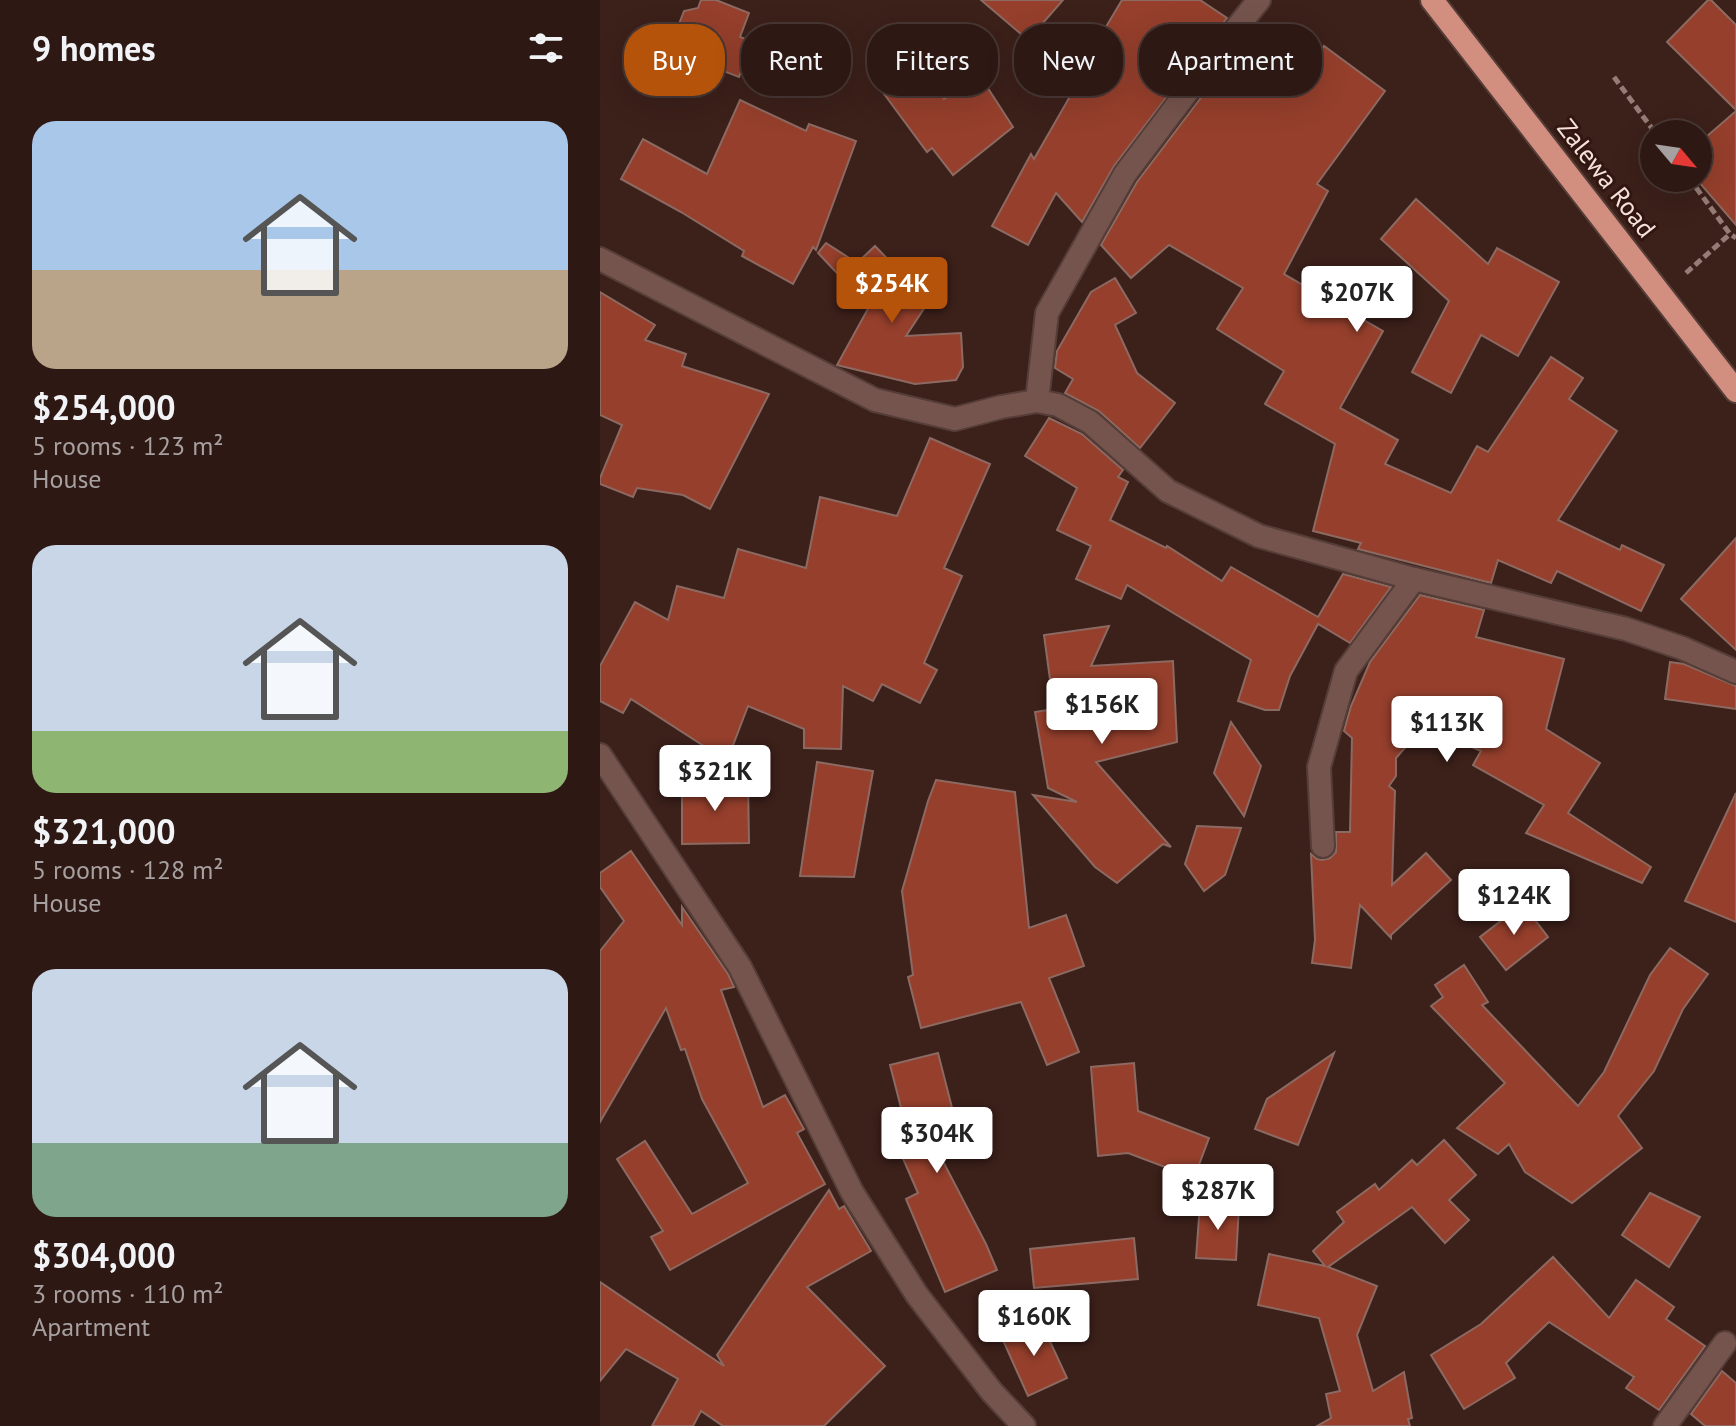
<!DOCTYPE html>
<meta charset="utf-8">
<style>
body{margin:0;font-family:"PT Sans",sans-serif;background:#392522;color:#f1f3f6;height:100vh;display:flex;flex-direction:column;font-size:30px;white-space:nowrap}
*{box-sizing:border-box;margin:0}
p{font-size:26px;color:#a7a0a0}
.icon{flex:none;width:44px;height:44px;fill:none;stroke:currentColor;stroke-width:2;stroke-linecap:round;stroke-linejoin:round}
.map{position:relative;flex:1;overflow:hidden}
.details{display:flex;flex-direction:column;background:#2d1814;width:600px}
.details>*{flex:none}
.banner{position:absolute;left:24px;top:24px;width:760px;height:72px;display:flex;gap:16px}
.needle{width:52px;rotate:119deg}
.controls{position:absolute;left:1040px;top:120px;display:grid;gap:16px}
.controls a{display:grid;place-items:center;width:72px;height:72px;border-radius:50%;background:#2d1814;box-shadow:0 8px 32px #0002,0 0 0 2px #483734;font-size:40px}
.price{position:absolute;translate:-50% -68px;padding:0 18px;border-radius:8px;background:#fff;color:#222;font-size:26px;line-height:52px;filter:drop-shadow(0 2px 4px #0008)}
.price::after{content:'';position:absolute;left:50%;top:48px;width:24px;height:18px;margin-left:-12px;background:inherit;clip-path:polygon(0 0,100% 0,50% 100%)}
.price.on{background:#b45309;color:#fff}
ul{padding:0;list-style:none}
li{display:grid;align-content:center;gap:16px;height:424px;padding:0 32px}
li span{display:grid;place-items:center;height:248px;border-radius:24px;color:#555}
li>.icon{margin-inline-start:auto}
span .icon{width:144px;height:144px;fill:#fffc;stroke-width:1}
li b{font-size:34px}
h2{display:flex;justify-content:space-between;align-items:center;height:96px;padding:0 32px;font-size:34px}
.chip{padding:0 28px;border-radius:32px;background:#2d1814;box-shadow:0 8px 32px #0002,0 0 0 2px #483734;font-size:28px;line-height:72px}
.chip.on{background:#b45309;color:#fff}
main{display:flex;flex:1;min-height:0}
.map>svg:first-child{display:block}
.building{fill:#953f2c;stroke:#8c6a62;stroke-width:2}
.lines{fill:none;stroke-linecap:round;stroke-linejoin:round}
.minor-casing{stroke:#553d38;stroke-width:26}
.trunk-casing{stroke:#553d38;stroke-width:26}
.path{stroke:#957c77;stroke-width:5;stroke-dasharray:8 4;stroke-linecap:butt}
.minor{stroke:#75544d;stroke-width:22}
.trunk{stroke:#d28f80;stroke-width:22}
.labels{text-anchor:middle;dominant-baseline:central;stroke-width:6;stroke-linejoin:round;paint-order:stroke}
.street-label{font-size:26px;fill:#f6e2dd;stroke:#321710}
</style>
<main>
<section class="details">
<h2>9 homes<svg class="icon" aria-label="filters" viewBox="0 0 24 24"><path d="M4 7h16M4 17h16"/><circle cx="9" cy="7" r="2"/><circle cx="15" cy="17" r="2"/></svg></h2>
<ul>
<li><span style="background:linear-gradient(#a9c7e8 60%,#b9a48a 0)"><svg class="icon" aria-label="home" viewBox="0 0 24 24"><path d="M3 11l9-7 9 7M6 9v11h12V9"/></svg></span><div><b>$254,000</b><p>5 rooms · 123 m²</p><p>House</p></div></li>
<li><span style="background:linear-gradient(#c9d6e8 75%,#8fb573 0)"><svg class="icon" aria-label="home" viewBox="0 0 24 24"><path d="M3 11l9-7 9 7M6 9v11h12V9"/></svg></span><div><b>$321,000</b><p>5 rooms · 128 m²</p><p>House</p></div></li>
<li><span style="background:linear-gradient(#c9d6e8 70%,#7fa58c 0)"><svg class="icon" aria-label="home" viewBox="0 0 24 24"><path d="M3 11l9-7 9 7M6 9v11h12V9"/></svg></span><div><b>$304,000</b><p>3 rooms · 110 m²</p><p>Apartment</p></div></li>
</ul>
</section>
<div class="map">
<svg width="1136" height="1426" viewBox="0 0 1136 1426">
<rect width="100%" height="100%" fill="#3c201a"/>
<g class="building">
<path d="M101,0h15l33,13 -9,24 12,4 -13,36 -70,-27 15,-39 14,-3z"/>
<path d="M381,0h82l-35,40z"/>
<path d="M522,0h78l27,18 -113,148 -32,56 -26,-29 -28,52 -36,-19 39,-72 3,5 46,-80 -4,-2z"/>
<path d="M1108,0h3l25,25v85l-69,-68z"/>
<path d="M650,33l22,15 6,-9 34,23 12,-16 61,45 -68,93 11,7 -44,83 99,57 -43,77 58,32 -13,24 66,29 26,-47 11,6 63,-95 32,21 -14,21 48,32 -59,89 62,30 2,-5 42,20 -23,46 -84,-40 -6,12 -53,-23 -7,23 -133,-34 3,-6 -48,-12 22,-87 -70,-40 19,-33 -67,-42 26,-41 -74,-43 -38,33 -30,-33 36,-63z"/>
<path d="M318,64l26,35 36,-23 33,51 -60,48 -21,-27 -5,4 -48,-65z"/>
<path d="M140,100l66,31 3,-7 47,17 -40,109 -3,-3 -20,37 -51,-28 2,-5 -63,-39 -60,-33 22,-40 64,35z"/>
<path d="M1136,111v114l-38,-44v-37z"/>
<path d="M816,199l72,65 9,-16 62,34 -41,74 -37,-21 -30,58 -39,-21 37,-71 -68,-62z"/>
<path d="M226,243l31,20 18,-17 35,36 -10,9 25,16 -19,29 55,-3 2,34 -7,13 -41,4 -78,-19 32,-58 -51,-54z"/>
<path d="M515,278l21,35 -21,12 22,48 38,30 -35,45 -41,-37 -34,-18 8,-14 -18,-11 2,-17 34,-59z"/>
<path d="M0,292l55,33 -10,15 41,14 -4,12 87,28 -59,115 -27,-14 -46,-7 -4,9 -33,-13v-6l22,-53 -22,-10z"/>
<path d="M449,418l33,16 41,36 -5,7 10,5 -18,38 56,28 1,-2 55,35 9,-14 87,50 25,-43 48,13 -41,56 -32,-19 -28,52 -11,34h-14l-27,-9 13,-41 -124,-75 -6,14 -45,-20 15,-33 -34,-16 20,-42 -52,-32z"/>
<path d="M330,438l60,26 -46,104 18,8 -38,87 13,7 -17,33 -38,-19 -9,17 -30,-15 -2,63 -37,-1v-19l-56,-23 -21,55 -96,-62 -8,14 -23,-12v-35l35,-64 33,18 9,-34 47,12 14,-49 68,19 14,-71 77,19z"/>
<path d="M1136,538v112l-55,-51z"/>
<path d="M820,595l64,15 -8,27 88,22 -18,70 54,34 -32,50 83,54 -9,16 -116,-50 18,-28 -71,-40 8,-14 -57,-25 -28,32v18l-7,10 6,5 -3,94 34,-32 25,27 -60,55v3l-31,-33 -9,63 -39,-5 3,-23 -4,-86 6,5 6,1 7,-2 6,-6v-20h14l2,-94 -8,-7 7,-25 19,-44z"/>
<path d="M509,626l-18,40 82,-5 4,81 -81,20 75,85 -8,-3 -46,39 -22,-16 -62,-72 44,7 -29,-14 -13,-76 19,-3 -10,-74z"/>
<path d="M1070,662l14,2 52,22v23l-71,-10z"/>
<path d="M631,722l30,44 -17,50 -30,-43z"/>
<path d="M217,762l56,9 -19,106 -54,-1z"/>
<path d="M336,780l79,12 14,136 37,-13 18,51 -35,12 30,74 -32,13 -26,-63 -100,26 -13,-51 5,-2 -11,-84 26,-90z"/>
<path d="M148,781l1,62 -67,1v-62z"/>
<path d="M1136,793v129l-51,-21z"/>
<path d="M597,826l44,2 -16,47 -21,16 -19,-27z"/>
<path d="M31,851l51,74v-18l46,67 6,13 -13,3 42,117 22,-12 19,34 -7,4 28,51 -155,86 -19,-33 12,-6 -46,-72 28,-18 47,73 56,-31 -46,-84 -17,-50 -4,1 -15,-42 -66,114v-171l24,-30 -24,-34v-14z"/>
<path d="M923,904l25,33 -42,33 -26,-33z"/>
<path d="M1070,948l38,26 -25,35 -29,62 -36,45 24,32 -70,55 -47,-31 -16,-28 -11,10 -41,-26 48,-45 -74,-77 12,-9 -8,-12 29,-20 24,37 -6,3 96,101 26,-34 46,-97z"/>
<path d="M338,1053l21,82 -24,11 51,98 11,26 -52,22 -39,-93 12,-6 -23,-53 13,-5 -18,-70z"/>
<path d="M734,1053l-36,92 -43,-16 12,-30z"/>
<path d="M534,1063l4,48 71,27 -15,40 -66,-25 -30,3 -7,-89z"/>
<path d="M844,1140l32,35 -27,25 20,20 -24,23 -33,-36 -84,60 49,19 -20,49 16,56 31,-19 8,46 -4,1 2,7h-93l14,-8 -5,-24 14,-3 -21,-73 -61,-13 11,-51 56,12 -12,-15 31,-29 -7,-10 38,-28 4,6 33,-30 5,5z"/>
<path d="M229,1190l10,19 5,-3 27,45 -64,36 78,79 -61,60h-101l-22,-15 -8,15h-41l26,-47 -52,-30 -26,32v-99l124,84 -7,-11z"/>
<path d="M1050,1193l50,24 -31,50 -47,-32z"/>
<path d="M600,1204l39,2 -3,54 -40,-2z"/>
<path d="M534,1238l4,41 -104,9 -4,-39z"/>
<path d="M953,1257l56,61 27,-38 38,27 -8,12 39,27 -46,64 -33,-22 8,-11 -85,-55 -43,41 9,15 -51,31 -33,-54 50,-31z"/>
<path d="M440,1320l27,58 -39,18 -26,-58z"/>
<path d="M1122,1371l14,12v43h-31l-14,-12z"/>
</g>
<g class="lines">
<g class="minor-casing">
<g id="minor">
<path d="M0,259l275,141 80,19 46,-12 36,-6 21,4 32,17 78,69 91,45 155,43 212,50 56,19 54,24"/>
<path d="M437,401l10,-88 78,-139 90,-119 44,-55"/>
<path d="M0,755l140,212 112,225 65,103 75,97 32,34"/>
<path d="M723,846l-4,-79 27,-96 68,-92"/>
<path d="M1065,1426l60,-83"/>
</g>
</g>
<g class="trunk-casing">
<path id="trunk" d="M832,0l304,391"/>
</g>
<g class="path">
<path d="M1014,77l42,57"/>
<path d="M1089,178l41,56 6,4"/>
<path d="M1086,273l44,-39"/>
</g>
<use href="#minor" class="minor"/>
<use href="#trunk" class="trunk"/>
</g>
<g class="labels">
<g class="street-label">
<text transform="translate(1007 178) rotate(52)">Zalewa Road</text>
</g>
</g>
</svg>
<div class="controls">
<a><svg class="needle" viewBox="-14 -14 28 28"><path d="M0-13l5 13h-10z" fill="#e53935"/><path d="M0 13l5-13h-10z" fill="#a7a0a0"/></svg></a>
</div>
<b class="price on" style="left:292px;top:325px">$254K</b>
<b class="price" style="left:757px;top:334px">$207K</b>
<b class="price" style="left:502px;top:746px">$156K</b>
<b class="price" style="left:847px;top:764px">$113K</b>
<b class="price" style="left:115px;top:813px">$321K</b>
<b class="price" style="left:914px;top:937px">$124K</b>
<b class="price" style="left:337px;top:1175px">$304K</b>
<b class="price" style="left:618px;top:1232px">$287K</b>
<b class="price" style="left:434px;top:1358px">$160K</b>
<div class="banner">
<a class="chip on">Buy</a>
<a class="chip">Rent</a>
<a class="chip">Filters</a>
<a class="chip">New</a>
<a class="chip">Apartment</a>
</div>
</div>
</main>
